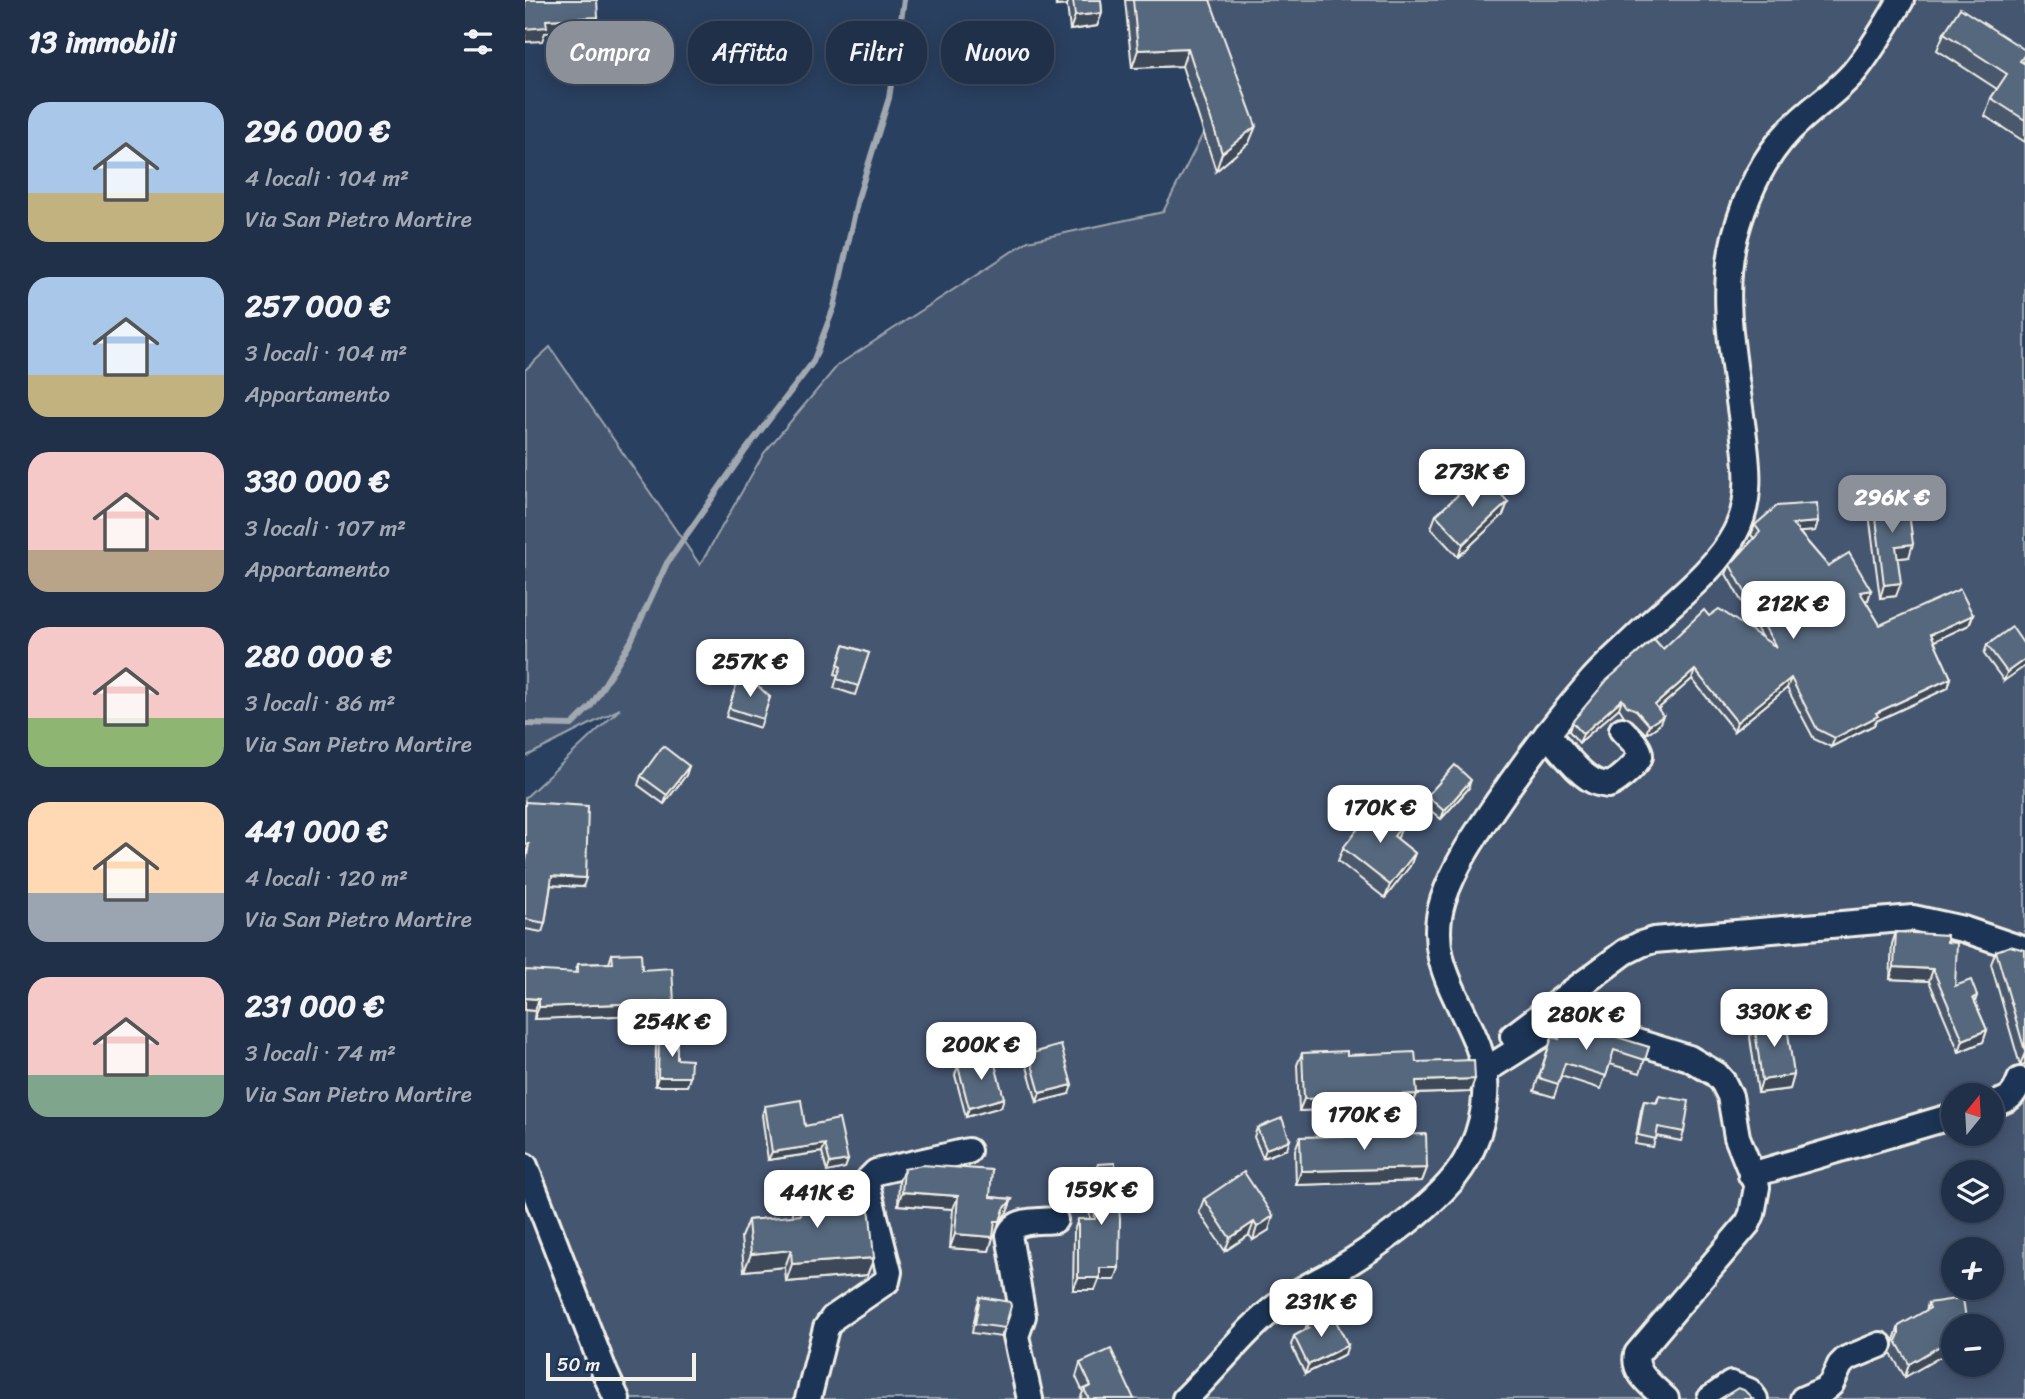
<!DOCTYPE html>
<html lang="it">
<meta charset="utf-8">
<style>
body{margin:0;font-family:Sriracha,sans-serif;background:#28384f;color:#f1f3f6;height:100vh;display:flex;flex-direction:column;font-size:26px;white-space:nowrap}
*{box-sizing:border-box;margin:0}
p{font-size:23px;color:#a2a9b4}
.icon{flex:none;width:38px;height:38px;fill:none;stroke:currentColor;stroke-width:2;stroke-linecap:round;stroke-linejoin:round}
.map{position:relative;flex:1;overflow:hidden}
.side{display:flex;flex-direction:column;background:#203048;width:525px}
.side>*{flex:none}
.hud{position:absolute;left:21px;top:21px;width:665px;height:63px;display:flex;gap:14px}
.needle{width:46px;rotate:18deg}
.controls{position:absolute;left:1416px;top:1083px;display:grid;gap:14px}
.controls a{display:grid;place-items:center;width:63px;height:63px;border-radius:50%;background:#203048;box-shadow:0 4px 18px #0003,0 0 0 2px #3d4b60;font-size:35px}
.scale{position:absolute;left:21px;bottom:18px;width:150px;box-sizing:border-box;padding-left:7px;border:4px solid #f4f1e8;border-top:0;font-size:19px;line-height:24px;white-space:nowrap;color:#f4f1e8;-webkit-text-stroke:5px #1d3557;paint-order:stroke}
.price{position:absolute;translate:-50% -60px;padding:0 16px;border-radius:14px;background:#fff;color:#222;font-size:23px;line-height:46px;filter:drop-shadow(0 2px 4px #0008)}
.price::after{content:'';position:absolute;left:50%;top:42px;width:21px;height:16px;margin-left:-10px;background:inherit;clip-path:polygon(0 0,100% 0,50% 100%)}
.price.current{background:#8c9099;color:#fff}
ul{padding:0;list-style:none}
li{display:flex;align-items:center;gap:21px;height:175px;padding:0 28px}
li span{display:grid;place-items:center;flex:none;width:196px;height:140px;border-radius:21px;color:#555}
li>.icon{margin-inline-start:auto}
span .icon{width:84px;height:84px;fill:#fffc;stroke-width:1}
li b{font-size:30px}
h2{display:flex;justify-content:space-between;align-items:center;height:84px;padding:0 28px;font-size:30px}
.chip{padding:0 24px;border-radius:28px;background:#203048;box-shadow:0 4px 18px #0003,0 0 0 2px #3d4b60;font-size:24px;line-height:63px}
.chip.current{background:#8c9099;color:#fff}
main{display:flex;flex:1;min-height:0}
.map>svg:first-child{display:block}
.green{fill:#445771;stroke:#9ca4ac;stroke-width:2;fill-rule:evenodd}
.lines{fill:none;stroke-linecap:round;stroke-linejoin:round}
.stream{stroke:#a1a8b0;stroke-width:6}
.street-casing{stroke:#f4f1e8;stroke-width:30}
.street{stroke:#1d3557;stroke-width:24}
.wall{fill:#4a596c;stroke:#f4f1e8;stroke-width:2}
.shaded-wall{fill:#3c4858;stroke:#f4f1e8;stroke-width:2}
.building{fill:#56677d;stroke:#f4f1e8;stroke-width:2}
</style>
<main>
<section class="side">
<h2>13 immobili<svg class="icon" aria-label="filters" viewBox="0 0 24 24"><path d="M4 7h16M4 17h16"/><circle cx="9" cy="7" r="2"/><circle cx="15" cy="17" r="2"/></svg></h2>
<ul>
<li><span style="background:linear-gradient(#a9c7e8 65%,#c2b280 0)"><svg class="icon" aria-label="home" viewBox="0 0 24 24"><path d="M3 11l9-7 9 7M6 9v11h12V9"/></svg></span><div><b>296 000 €</b><p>4 locali · 104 m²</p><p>Via San Pietro Martire</p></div></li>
<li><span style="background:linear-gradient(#a9c7e8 70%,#c2b280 0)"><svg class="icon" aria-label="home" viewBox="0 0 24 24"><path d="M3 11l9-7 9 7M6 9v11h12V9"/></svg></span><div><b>257 000 €</b><p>3 locali · 104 m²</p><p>Appartamento</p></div></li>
<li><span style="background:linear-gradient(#f6c9c9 70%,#b9a48a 0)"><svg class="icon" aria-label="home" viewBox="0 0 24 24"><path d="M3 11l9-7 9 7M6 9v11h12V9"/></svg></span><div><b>330 000 €</b><p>3 locali · 107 m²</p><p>Appartamento</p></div></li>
<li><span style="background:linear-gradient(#f6c9c9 65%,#8fb573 0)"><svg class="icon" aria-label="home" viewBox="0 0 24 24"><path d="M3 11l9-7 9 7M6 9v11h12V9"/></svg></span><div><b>280 000 €</b><p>3 locali · 86 m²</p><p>Via San Pietro Martire</p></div></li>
<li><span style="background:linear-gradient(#ffd9b3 65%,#9aa5b1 0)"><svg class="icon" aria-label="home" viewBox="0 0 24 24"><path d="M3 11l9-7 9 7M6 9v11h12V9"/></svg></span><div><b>441 000 €</b><p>4 locali · 120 m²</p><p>Via San Pietro Martire</p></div></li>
<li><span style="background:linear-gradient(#f6c9c9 70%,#7fa58c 0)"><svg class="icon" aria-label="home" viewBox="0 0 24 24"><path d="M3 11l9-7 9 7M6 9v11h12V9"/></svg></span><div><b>231 000 €</b><p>3 locali · 74 m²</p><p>Via San Pietro Martire</p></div></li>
</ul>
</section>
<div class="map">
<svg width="1500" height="1399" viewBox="0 0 1500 1399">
<rect width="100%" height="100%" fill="#2a4060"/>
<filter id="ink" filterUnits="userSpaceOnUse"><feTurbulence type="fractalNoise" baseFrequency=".0143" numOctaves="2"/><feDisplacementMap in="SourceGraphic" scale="14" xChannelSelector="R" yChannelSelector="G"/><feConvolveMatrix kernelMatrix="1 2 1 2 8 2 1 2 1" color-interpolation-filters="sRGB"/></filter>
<g filter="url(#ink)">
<path class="green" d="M643,0h857v1399h-1398l-102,-216v-385l95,-89 -95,48v-387l25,-23 150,218 64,-112 74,-88 190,-124 135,-29 47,-92zM1428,1096h38v38h-38zM1428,1172h38v39h-38zM1428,1250h38v38h-38zM1428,1326h38v39h-38z"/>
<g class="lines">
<path class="stream" d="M0,724l47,1 19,-19 40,-65 36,-78 78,-112 68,-89 21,-55 24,-109 31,-100 15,-98"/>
<g class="street-casing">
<g id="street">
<path d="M1022,734c13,14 32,42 51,49 2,0 8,2 10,2 7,-1 31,-23 32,-29 1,-9 -13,-20 -18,-26"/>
<path d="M988,1036l112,-84 16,-8 13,-4 259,-22 50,11 62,21"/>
<path d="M959,1071l78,-49 6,-1 121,37 27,16 7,8 7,14 7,41 20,50 -5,27 -4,9 -111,131c-5,19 17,33 29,45"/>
<path d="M1466,1105c19,-6 22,-7 29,-25"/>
<path d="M0,1166l80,207 12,26"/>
<path d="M1226,1175l202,-59"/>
<path d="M283,1399l18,-71 7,-10 54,-37 2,-9 -22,-87 2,-6 7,-7 92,-21"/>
<path d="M505,1399l-14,-63 7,-20 -14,-81c6,-17 30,-13 46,-15"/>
<path d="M660,1399c33,-32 60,-70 97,-97 17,-12 35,-20 52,-30 40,-24 108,-70 131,-110 20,-34 27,-79 13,-116 -19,-50 -53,-88 -35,-146 12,-36 33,-66 54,-97 29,-43 61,-84 95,-123 15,-17 33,-32 49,-48 30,-29 75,-62 94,-99 20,-37 11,-79 6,-118 -8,-59 -21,-121 -6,-179 10,-38 28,-78 55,-106 20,-21 45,-36 64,-58 18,-22 32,-47 47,-72"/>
<path d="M1185,1399l21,-15 18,7 6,8"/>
<path d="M1278,1399l21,-9 7,-6 9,-19 6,-6 34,-14"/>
</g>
</g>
<use href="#street" class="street"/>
</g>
<g class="wall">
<path d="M530,0h46l1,13 -5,13 -27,4 -3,-25 -11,1z"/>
<path d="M600,0h85l39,143 -33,28 -34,-105 -50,2z"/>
<path d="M1419,33l81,23 -2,6 2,2v78l-40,-26 6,-18 6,-9 -60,-39z"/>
<path d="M1349,501l35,56 -11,1 -2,38 -16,2 -11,-84z"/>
<path d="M983,502l-5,13 -45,42 -27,-29 5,-13z"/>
<path d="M1230,525l60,6 -16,1 29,34 43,24 -3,10h-3l15,25 93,-10 -4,10 -35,16 17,37 -3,10 -72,33 -2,4 -43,22 -17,-8 -27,-51 -53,43 -42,-52 -34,30 1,16 -13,9 -14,-14 -8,-4 -5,-8 -40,35 -10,-12 3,-9 91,-73 46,-33 53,22 -36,-64 4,-9 24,-27 -3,-3z"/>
<path d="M319,645l25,8 -14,42 -21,-7 4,-13 -3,-1z"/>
<path d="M1462,645l38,1 -21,35 -20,-27z"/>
<path d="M211,686l34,11 -10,31 -34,-11z"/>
<path d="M164,766l-3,9 -22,29 -26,-19 3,-9z"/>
<path d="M943,789l-27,30 -17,-14 3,-9z"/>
<path d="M0,802l58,85 -32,-2 -6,38 -3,9 -17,-3v-70l1,-6h-1z"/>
<path d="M873,837l-1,2 18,14 -5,13 -25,32 -47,-37 5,-13z"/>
<path d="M1371,932l51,10 8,44 22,10 -2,6 12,28 -4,12 -24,10 -30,-71 -39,-2 2,-35z"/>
<path d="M1500,950v114l-5,1 -29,-101 5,-13z"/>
<path d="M87,954l30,16 32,32 -5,12 -135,5 1,-8 -10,-1 50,-37 3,-9 31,-1z"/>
<path d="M1229,1023l40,52 -4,14 -32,4 -8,-56z"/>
<path d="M134,1036l31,41 -3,9h-32l1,-41z"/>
<path d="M1027,1037l6,2 91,8 -9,26 -30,-9 -9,25 -40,-13 -7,21 -20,-6z"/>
<path d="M777,1053l45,2 69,7 54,30 -53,2 -5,12 -113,5 -2,-46z"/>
<path d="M504,1054l40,40 -32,8 -11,-39z"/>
<path d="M433,1066l43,41 -35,10 -11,-42z"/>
<path d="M1134,1096l25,36 -3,9 -25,-5 -3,11 -18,-3 6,-34 3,-9 12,2z"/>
<path d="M240,1106l40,20 43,34 -3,8 -18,4 -5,-20 -54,8 -6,-45z"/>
<path d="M732,1128l30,21 -24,9 -9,-21z"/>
<path d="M775,1137l127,31 -5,13 -126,4 -1,-35z"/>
<path d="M573,1164l17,116h-16l-4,10h-22l1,-59 4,-12h12l-2,-28 4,-12 1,-1z"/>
<path d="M379,1169l86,28 22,2 -5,13 -8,10 -4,13 -1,-1 -5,17 -39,-3 3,-39 -55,-4 1,-23z"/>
<path d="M273,1185l32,18 44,55 -7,17 -81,7 -1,-15 -41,4 -3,-34 7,-17 45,-4 -1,-14z"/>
<path d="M679,1199l65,31 -16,10 -4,-5 -24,16 -26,-39z"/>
<path d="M455,1297l25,31 -4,9 -29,-4 5,-27z"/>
<path d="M1403,1303l25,23v28l-13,3 -35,20 -14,-23 3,-8v-6l5,-14 27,-15z"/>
<path d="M782,1324l38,30 -40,20 -14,-29 3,-9 11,-6z"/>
<path d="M555,1363l54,36h-54l3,-7 -7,-15z"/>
</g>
<g class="shaded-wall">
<path d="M533,0h11l-2,5 -11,1z"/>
<path d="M577,13l-5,13 -27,4 5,-14z"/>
<path d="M73,17l-4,13 -49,3 -3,8 -17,1v-13l21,-9z"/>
<path d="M663,48l-6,18 -50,2 6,-18z"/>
<path d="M731,126l-7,17 -33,28 6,-18z"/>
<path d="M983,502l-5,13 -45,42 5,-13z"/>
<path d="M1293,522l-3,9 -26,2 3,-9z"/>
<path d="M1388,544l-4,13 -17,2 4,-13z"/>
<path d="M1376,583l-5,13 -16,2 4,-13z"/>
<path d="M1346,590l-3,10 -11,1 3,-9z"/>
<path d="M1448,615l-4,10 -41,19 3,-10z"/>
<path d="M1500,659v7l-21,15 3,-9z"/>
<path d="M1170,670l-3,9 -40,35 3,-9z"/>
<path d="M1266,678l-4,10 -53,43 3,-9z"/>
<path d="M1426,678l-3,10 -72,33 -2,4 -43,22 4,-9 41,-25z"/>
<path d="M1097,699l-3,9 -40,35 4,-9z"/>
<path d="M1138,716l-4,9 -13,9 3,-9z"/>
<path d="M164,766l-3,9 -22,29 3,-9z"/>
<path d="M946,780l-3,9 -27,30 3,-8z"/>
<path d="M878,824l-5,13 -9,12 5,-13z"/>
<path d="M0,844h4l-3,9h-1z"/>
<path d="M890,853l-5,13 -25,32 5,-13z"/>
<path d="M27,876l34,2 -3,9 -34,-2z"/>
<path d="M1369,967l39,2 -4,12 -39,-2z"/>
<path d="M0,998l14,1 -4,12 -10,-1z"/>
<path d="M149,1002l-5,12 -135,5 5,-12z"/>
<path d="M1462,1030l-4,12 -24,10 4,-12z"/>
<path d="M1500,1053v11l-5,1z"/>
<path d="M1269,1075l-4,14 -32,4 4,-13z"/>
<path d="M133,1077h32l-3,9h-32z"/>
<path d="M950,1079l-5,13 -58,2 4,-13z"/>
<path d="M547,1085l-3,9 -32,8 3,-9z"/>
<path d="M892,1094l-5,12 -113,5 5,-12z"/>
<path d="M479,1098l-3,9 -35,10 3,-9z"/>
<path d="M765,1140l-3,9 -24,9 3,-9z"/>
<path d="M300,1144l-3,8 -54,8 4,-8z"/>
<path d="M323,1160l-3,8 -18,4 3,-9z"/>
<path d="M902,1168l-5,13 -126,4 5,-14z"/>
<path d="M377,1192l56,4 -5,13 -55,-4z"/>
<path d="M487,1199l-5,13 -8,10 -4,13 -5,-1 5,-13z"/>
<path d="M748,1216l-4,14 -16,10 4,-13z"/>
<path d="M729,1222l-5,13 -24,16 5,-13z"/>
<path d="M430,1234l38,3 -4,14 -39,-3z"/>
<path d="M266,1250l-6,17 -41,4 7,-17z"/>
<path d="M349,1258l-7,17 -81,7 6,-18z"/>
<path d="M575,1268h19l-4,12h-16l-4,10h-22l5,-12z"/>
<path d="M1428,1341v13l-13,3 -35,20 4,-13 36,-21z"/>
<path d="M823,1345l-3,9 -40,20 3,-9z"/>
</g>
<g class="building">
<path d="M0,0h72l1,17 -52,3 1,7 -22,2z"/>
<path d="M548,0h28l1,13 -27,3z"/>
<path d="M608,0h77l46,126 -34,27 -34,-105 -50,2z"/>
<path d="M1435,8l65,42v4l-5,7 5,3v56l-34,-22 16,-24 -63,-41z"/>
<path d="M957,473l26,29 -45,42 -27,-29z"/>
<path d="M1382,497l6,47 -17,2 5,37 -17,2 -10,-84z"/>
<path d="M1292,503l1,19 -26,2 36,42 21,-13 22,37 -11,2 20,33 80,-36 13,26 -42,19 20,44 -75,35 2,3 -43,22 -18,-9 -26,-51 -54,44 -42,-52 -40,35 8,11 -14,9 -13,-15 -9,-4 -5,-7 -39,35 -11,-12 35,-42 47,-41 9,10 41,-39 5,6 10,-7 57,38 -46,-82 30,-33 -5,-7 22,-19z"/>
<path d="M1487,627l13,19v13l-18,13 -20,-27z"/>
<path d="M319,645l25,8 -11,33 -21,-7 4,-12 -3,-2z"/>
<path d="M221,675l24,22 -7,22 -34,-11 7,-22z"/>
<path d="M138,746l26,20 -22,29 -26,-19z"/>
<path d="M930,765l16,15 -27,31 -17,-15z"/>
<path d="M0,802l63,4 -2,72 -34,-2 -7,47 -20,-4v-52l4,-23h-4z"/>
<path d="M852,804l26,20 -9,12 21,17 -25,32 -47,-37z"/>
<path d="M1371,932l51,3v7l10,1 -2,43 16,-6 6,16 -4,2 14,32 -24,10 -30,-71 -39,-2z"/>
<path d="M1485,946l15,4v101l-29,-100z"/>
<path d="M116,953l1,17 30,-2 2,34 -135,5v-8l-14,-1v-28l53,3v-9l35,-1 -1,-9z"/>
<path d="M1261,1019l8,56 -32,5 -8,-57z"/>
<path d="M1047,1023l77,24 -4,13 -31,-10 -8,26 -41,-13 -7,21 -19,-6 13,-41 7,2 3,-10z"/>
<path d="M134,1036h18v23l14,1 -1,17h-32z"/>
<path d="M536,1045l11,40 -32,8 -11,-39z"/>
<path d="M822,1051v4l68,-3 1,10 58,-2 1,19 -59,2 1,13 -113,5 -2,-46z"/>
<path d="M468,1057l11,41 -35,10 -11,-42z"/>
<path d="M1134,1096l30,5 -5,31 -26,-5 -2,12 -18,-4 6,-34 13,2z"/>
<path d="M276,1100l4,26 34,-7 9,41 -18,3 -5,-19 -53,8 -7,-46z"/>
<path d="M757,1118l8,22 -24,9 -9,-21z"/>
<path d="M901,1134l1,34 -126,3 -1,-34z"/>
<path d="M590,1163l5,56 -1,49h-19v10h-22v-59h17l-3,-40 7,-1 -1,-14z"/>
<path d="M397,1165l70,5 -2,27 22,2 -8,10 -4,12h-5l-2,16 -38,-3 3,-38 -56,-4 2,-23z"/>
<path d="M719,1172l29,44 -16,11 -3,-5 -24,16 -26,-39z"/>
<path d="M303,1182l2,21 36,-3 4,15 4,43 -82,6 -1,-14 -40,4 -3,-34 53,-5 -3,-30z"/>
<path d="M455,1297l30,5 1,4 -6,22 -30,-4z"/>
<path d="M1438,1298l4,28h-14v15l-8,2 -36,21 -13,-23 3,-7v-8l31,-18 -2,-5z"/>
<path d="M800,1315l3,5 6,-3 14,28 -40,20 -14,-29 15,-8 -2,-4z"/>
<path d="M586,1349l23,50h-45l-5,-10 7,-3 -11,-23z"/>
<path d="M1213,1388l6,2 9,9h-33z"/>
</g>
</g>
</svg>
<div class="controls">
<a><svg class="needle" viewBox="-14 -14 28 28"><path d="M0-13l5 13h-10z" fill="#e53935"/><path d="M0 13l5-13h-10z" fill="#a2a9b4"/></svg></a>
<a><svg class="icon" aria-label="layers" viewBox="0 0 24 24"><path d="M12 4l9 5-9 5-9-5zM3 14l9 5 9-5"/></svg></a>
<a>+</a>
<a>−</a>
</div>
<div class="scale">50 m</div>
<b class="price" style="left:947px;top:509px">273K €</b>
<b class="price current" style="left:1367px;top:535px">296K €</b>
<b class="price" style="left:1268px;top:641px">212K €</b>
<b class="price" style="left:225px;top:699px">257K €</b>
<b class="price" style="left:855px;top:845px">170K €</b>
<b class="price" style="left:1249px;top:1049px">330K €</b>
<b class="price" style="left:1061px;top:1052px">280K €</b>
<b class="price" style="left:147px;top:1059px">254K €</b>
<b class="price" style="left:456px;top:1082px">200K €</b>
<b class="price" style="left:839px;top:1152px">170K €</b>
<b class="price" style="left:576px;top:1227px">159K €</b>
<b class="price" style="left:292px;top:1230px">441K €</b>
<b class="price" style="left:796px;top:1339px">231K €</b>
<div class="hud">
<a class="chip current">Compra</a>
<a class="chip">Affitta</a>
<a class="chip">Filtri</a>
<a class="chip">Nuovo</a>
</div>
</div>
</main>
